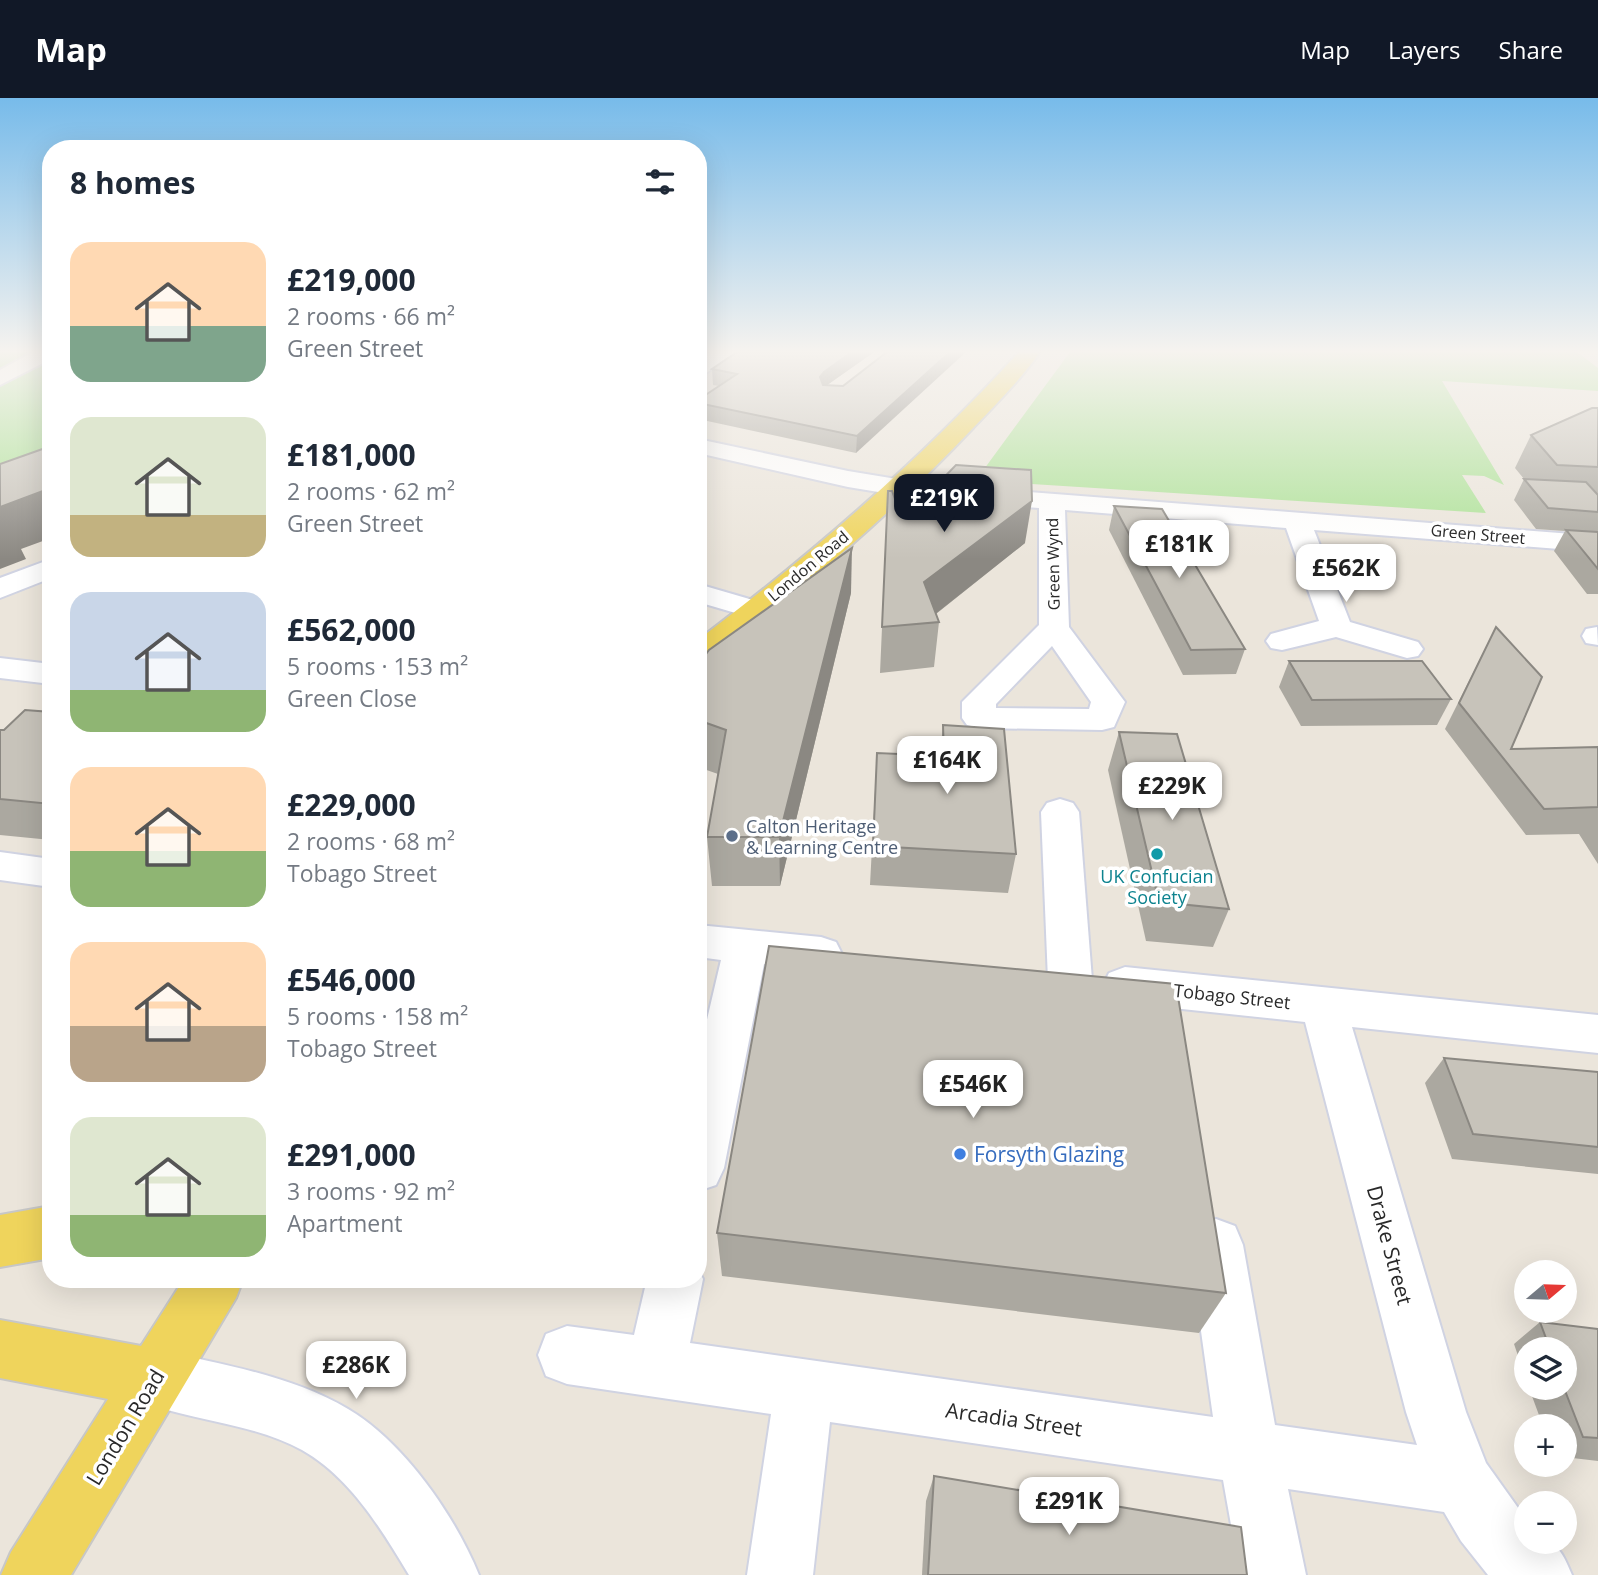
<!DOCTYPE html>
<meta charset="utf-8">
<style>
body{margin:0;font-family:"Open Sans",sans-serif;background:#f6f6f7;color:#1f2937;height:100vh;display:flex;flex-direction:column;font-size:26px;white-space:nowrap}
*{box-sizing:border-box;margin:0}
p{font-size:23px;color:#747a83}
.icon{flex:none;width:38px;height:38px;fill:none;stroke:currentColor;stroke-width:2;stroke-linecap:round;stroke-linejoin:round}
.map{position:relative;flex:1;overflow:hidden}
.side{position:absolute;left:42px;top:42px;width:665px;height:1148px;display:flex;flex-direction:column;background:#fff;border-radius:28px;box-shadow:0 7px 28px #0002}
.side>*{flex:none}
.needle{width:46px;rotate:71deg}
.buttons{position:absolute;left:1514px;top:1162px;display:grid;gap:14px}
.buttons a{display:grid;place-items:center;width:63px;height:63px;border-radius:50%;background:#fff;box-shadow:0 7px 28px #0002;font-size:35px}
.price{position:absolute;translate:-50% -60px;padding:0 16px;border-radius:14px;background:#fff;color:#222;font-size:23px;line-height:46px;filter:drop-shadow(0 2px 4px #0008)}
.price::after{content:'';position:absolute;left:50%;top:42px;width:21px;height:16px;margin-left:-10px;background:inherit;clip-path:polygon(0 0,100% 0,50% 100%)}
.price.current{background:#111827;color:#fff}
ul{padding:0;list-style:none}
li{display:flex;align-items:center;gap:21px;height:175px;padding:0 28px}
li span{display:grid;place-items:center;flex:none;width:196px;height:140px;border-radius:21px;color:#555}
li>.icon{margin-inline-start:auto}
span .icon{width:84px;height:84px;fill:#fffc;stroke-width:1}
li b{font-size:30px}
h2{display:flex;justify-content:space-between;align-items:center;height:84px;padding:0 28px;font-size:30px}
header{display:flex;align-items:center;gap:42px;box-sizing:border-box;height:98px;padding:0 35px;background:#111827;color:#fff}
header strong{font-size:33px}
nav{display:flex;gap:38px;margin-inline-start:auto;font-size:24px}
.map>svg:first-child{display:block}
.green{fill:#ade297}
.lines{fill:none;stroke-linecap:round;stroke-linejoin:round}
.minor-casing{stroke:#d0d3e2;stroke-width:4}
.major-casing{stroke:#c7c7c7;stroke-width:4}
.minor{fill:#fff;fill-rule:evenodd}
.major{fill:#efd45c;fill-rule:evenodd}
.wall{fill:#aba8a0}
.shaded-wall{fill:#8b8882}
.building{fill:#c7c3ba;stroke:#8b8882;stroke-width:2}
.service-dot{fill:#5c6f8a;stroke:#fff;stroke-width:2.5}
.culture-dot{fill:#0f9aa8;stroke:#fff;stroke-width:2.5}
.shop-dot{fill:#3f7fe0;stroke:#fff;stroke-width:2.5}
.labels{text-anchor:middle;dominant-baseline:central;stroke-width:7;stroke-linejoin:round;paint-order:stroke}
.far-street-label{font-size:16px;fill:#292929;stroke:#fff}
.service-label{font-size:18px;fill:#4e5e75;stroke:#fff;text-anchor:start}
.culture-label{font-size:18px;fill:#0d838f;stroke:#fff}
.street-label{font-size:18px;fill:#292929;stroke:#fff}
.near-shop-label{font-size:21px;fill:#366cbe;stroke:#fff;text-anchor:start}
.near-street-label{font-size:21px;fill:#292929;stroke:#fff}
</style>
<header>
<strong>Map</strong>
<nav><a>Map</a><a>Layers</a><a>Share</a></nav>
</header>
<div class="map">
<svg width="1598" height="1477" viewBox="0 0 1598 1477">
<rect width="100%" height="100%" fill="#ebe5db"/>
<g class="green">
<path d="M0,254h51v94l-51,18z"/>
<path d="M1070,254h507l21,16v23l-156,-10 62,104 -20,-9 -22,-1 24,38 -502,-32 -5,-5z"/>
</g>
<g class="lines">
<g class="minor-casing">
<g id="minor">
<path d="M33,254h18v7l-51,26v-15z"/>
<path d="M711,254h24l-30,22 -7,2v-15z"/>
<path d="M698,341l150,32 79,13 671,52v16l-284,-22 36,92 68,20 5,7 -5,7 -11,2 -71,-21 -54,13 -11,-2 -5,-7 5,-7 48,-13 -33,-93 -221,-18 4,117 56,75 -11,25 -12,3 -123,-2 -12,-3 -5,-7v-16l77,-77v-117l-112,-8 -79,-13 -150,-34zM1052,548l39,56 -2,7 -93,-1v-4z"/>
<path d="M51,461v19l-51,20v-20z"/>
<path d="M698,486l69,20 4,6 -4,6 -11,3 -58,-17z"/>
<path d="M1597,529l1,18 -12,-2 -4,-7 4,-7z"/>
<path d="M0,560l51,6v20l-51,-6z"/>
<path d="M1060,701l13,4 6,9 13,168 -6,12 -16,5 -16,-5 -6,-12 -7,-168 6,-9z"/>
<path d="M0,754l51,7v28l-51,-7z"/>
<path d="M698,827l123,12 15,5 6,12 -6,12 -15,5 -57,-7 -40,204 -8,17 -18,6v-133l23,-98 -23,-3z"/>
<path d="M1125,869l473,48v38l-246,-26 114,385 20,51 40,56v23c32,0 34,5 46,33h-84l-27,-34 -17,-29 -156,-23 18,86h-66l-17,-95 -393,-58 -17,153h-66l24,-161 -204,-30 -21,-8 -8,-21 8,-21 21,-8 67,9 13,-56h51v-10l5,10 -13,64 523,74 -24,-172 8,-19 19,-7 19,7 8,19 32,180 142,20 -11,-33 -101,-390 -180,-19 -16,-6 -6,-12 6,-12z"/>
<path d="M155,1251c64,15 136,26 193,60 56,33 107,107 131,166h-70c-27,-45 -59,-98 -107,-125 -51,-28 -114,-29 -168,-51l-8,-21 8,-21z"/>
</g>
</g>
<g class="major-casing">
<g id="major">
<path d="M1019,254h21c-19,27 -44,52 -67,76 -81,86 -171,161 -264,234l-11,2v-24c115,-87 224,-181 321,-288z"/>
<path d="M51,1108v52l-51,9v-52z"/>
<path d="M184,1181h59l-7,19 -165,277h-70l10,-23 97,-153 -108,-21v-58l141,26z"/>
</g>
</g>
<use href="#minor" class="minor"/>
<use href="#major" class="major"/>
</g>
<g class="wall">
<path d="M737,254h137l-47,33 16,1 44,-34 -31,101 -158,-34v-19l21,-14 -6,-1 -1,-16z"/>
<path d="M1598,310v186h-11l-33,-43 11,-20 -29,-2 -22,-29 10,-21 -9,-11 16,-33z"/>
<path d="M888,393l13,24 124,28 -89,71 3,8 -5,45 -54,6z"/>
<path d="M1114,408l131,143 -9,25 -53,1 -74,-145z"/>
<path d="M851,495l-71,293h-68l-5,-49 11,-63 -20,-7v-102z"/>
<path d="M1496,529l15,122 87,-2v117l-19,-30 -53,1 -81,-106z"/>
<path d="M1289,563l162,38 -14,26 -136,1 -22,-39z"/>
<path d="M51,614v128l-51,-5v-105h4z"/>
<path d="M943,627l73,129 -8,39 -138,-8 7,-132 63,3z"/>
<path d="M1119,634l110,177 -16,38 -67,-6 -38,-171z"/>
<path d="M1444,960l154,14v102l-146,-15 -27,-76z"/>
<path d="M717,1135l509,60 -27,40 -477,-57z"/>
<path d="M1540,1224l58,7v132l-34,-4v-31h-21l-14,-38h35v-39h-38v30l-12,-35z"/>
<path d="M934,1378l313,99h-325l4,-74z"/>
</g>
<g class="shaded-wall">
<path d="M852,254h22l-51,36 -3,-11 4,-5z"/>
<path d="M950,254h16l-110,101 1,-17z"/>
<path d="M51,390v50l-30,11 5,10 -26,10v-62z"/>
<path d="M1032,403l-7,42 -101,80v-41z"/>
<path d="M852,450l-1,45 -71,293 -1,-49z"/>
</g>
<g class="building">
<path d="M737,254h115l-28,20 -4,5 3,8 20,1 44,-34h63l-93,84 -159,-33v-3l39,-26 -25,-5z"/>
<path d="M1592,310h6v59l-41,-2 -26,-30z"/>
<path d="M51,348v42l-51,19v-43z"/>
<path d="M956,367l75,5 1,31 -108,81 15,40 -57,5 6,-136h4l9,24 19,-13z"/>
<path d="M1524,381l62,3 12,13v17l-50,-4z"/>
<path d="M1114,408l48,3 83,140 -54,1z"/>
<path d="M1566,432l32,2v37z"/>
<path d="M852,450l-73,289h-72l19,-107 -28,-10v-55l11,-15z"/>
<path d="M1496,529l46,50 -31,72 87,-2v60l-54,2 -85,-106z"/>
<path d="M1289,563h133l29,38 -139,1z"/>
<path d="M25,612l26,2v92l-51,-5v-69h4z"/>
<path d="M943,627l61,4 12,125 -143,-8 4,-93 67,3z"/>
<path d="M1119,634l58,2 52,175 -70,-7z"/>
<path d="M769,848l407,38 50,309 -509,-60z"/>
<path d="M1444,960l154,14v75l-125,-13z"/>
<path d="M1540,1224l58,7v109l-15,-1 -19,-49v-39h-14z"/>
<path d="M934,1378l307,51 6,48h-319z"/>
</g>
<linearGradient id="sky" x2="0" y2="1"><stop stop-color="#77bbea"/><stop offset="0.55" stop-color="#f6f3ef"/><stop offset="1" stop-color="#f6f3ef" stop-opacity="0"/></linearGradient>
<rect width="1598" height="461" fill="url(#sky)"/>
<circle class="service-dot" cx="732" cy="738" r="7"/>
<circle class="culture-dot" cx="1157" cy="756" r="7"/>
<circle class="shop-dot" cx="960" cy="1056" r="7"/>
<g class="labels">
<g class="far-street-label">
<text transform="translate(1478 436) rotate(5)">Green Street</text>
<text transform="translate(1053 466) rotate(-91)">Green Wynd</text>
<text transform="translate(808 468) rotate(-40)">London Road</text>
</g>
<g class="service-label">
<text x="746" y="728">Calton Heritage<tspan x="746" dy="21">&amp; Learning Centre</tspan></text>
</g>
<g class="culture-label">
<text x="1157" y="778">UK Confucian<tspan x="1157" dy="21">Society</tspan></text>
</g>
<g class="street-label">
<text transform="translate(1232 898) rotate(6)">Tobago Street</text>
</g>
<g class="near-shop-label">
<text x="974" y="1056">Forsyth Glazing</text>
</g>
<g class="near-street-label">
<text transform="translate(1390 1147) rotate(75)">Drake Street</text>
<text transform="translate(1014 1321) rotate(8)">Arcadia Street</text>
<text transform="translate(125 1329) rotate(-59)">London Road</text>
</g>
</g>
</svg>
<div class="buttons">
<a><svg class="needle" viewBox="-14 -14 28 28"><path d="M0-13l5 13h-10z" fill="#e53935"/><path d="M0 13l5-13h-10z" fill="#747a83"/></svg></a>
<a><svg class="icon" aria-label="layers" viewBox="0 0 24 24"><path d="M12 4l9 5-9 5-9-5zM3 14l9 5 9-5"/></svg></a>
<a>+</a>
<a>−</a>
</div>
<b class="price current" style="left:944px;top:436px">£219K</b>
<b class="price" style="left:1179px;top:482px">£181K</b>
<b class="price" style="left:1346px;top:506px">£562K</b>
<b class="price" style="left:947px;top:698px">£164K</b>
<b class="price" style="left:1172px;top:724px">£229K</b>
<b class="price" style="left:973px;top:1022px">£546K</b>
<b class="price" style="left:356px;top:1303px">£286K</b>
<b class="price" style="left:1069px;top:1439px">£291K</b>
<section class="side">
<h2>8 homes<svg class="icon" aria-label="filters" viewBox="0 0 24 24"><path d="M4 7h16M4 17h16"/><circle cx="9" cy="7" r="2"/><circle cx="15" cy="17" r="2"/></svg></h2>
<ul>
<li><span style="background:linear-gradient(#ffd9b3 60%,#7fa58c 0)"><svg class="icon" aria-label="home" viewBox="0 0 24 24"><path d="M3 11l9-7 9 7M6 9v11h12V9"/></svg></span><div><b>£219,000</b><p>2 rooms · 66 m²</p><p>Green Street</p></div></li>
<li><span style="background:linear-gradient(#dfe7d0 70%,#c2b280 0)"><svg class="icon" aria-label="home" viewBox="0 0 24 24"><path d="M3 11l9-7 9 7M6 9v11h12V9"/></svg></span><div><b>£181,000</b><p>2 rooms · 62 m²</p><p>Green Street</p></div></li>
<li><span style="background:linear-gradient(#c9d6e8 70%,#8fb573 0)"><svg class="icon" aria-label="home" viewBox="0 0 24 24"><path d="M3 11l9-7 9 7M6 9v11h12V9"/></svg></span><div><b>£562,000</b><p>5 rooms · 153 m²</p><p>Green Close</p></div></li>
<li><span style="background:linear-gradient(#ffd9b3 60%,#8fb573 0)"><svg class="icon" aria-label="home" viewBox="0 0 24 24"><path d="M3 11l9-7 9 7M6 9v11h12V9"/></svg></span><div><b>£229,000</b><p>2 rooms · 68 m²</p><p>Tobago Street</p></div></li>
<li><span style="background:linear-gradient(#ffd9b3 60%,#b9a48a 0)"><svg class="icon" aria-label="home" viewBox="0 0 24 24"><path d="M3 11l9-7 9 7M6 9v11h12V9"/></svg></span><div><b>£546,000</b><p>5 rooms · 158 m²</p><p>Tobago Street</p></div></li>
<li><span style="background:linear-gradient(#dfe7d0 70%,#8fb573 0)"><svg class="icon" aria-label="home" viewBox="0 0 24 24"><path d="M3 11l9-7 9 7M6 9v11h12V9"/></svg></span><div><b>£291,000</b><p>3 rooms · 92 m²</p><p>Apartment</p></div></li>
</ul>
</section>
</div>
